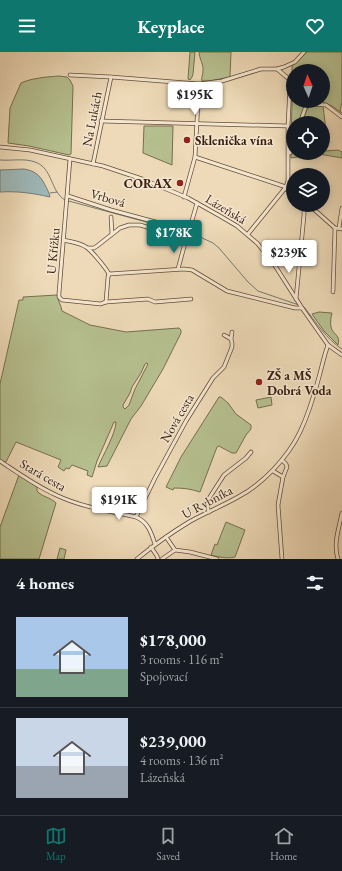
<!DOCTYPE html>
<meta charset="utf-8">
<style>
body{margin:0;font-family:"EB Garamond",serif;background:#242831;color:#f1f3f6;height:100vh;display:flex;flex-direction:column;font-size:15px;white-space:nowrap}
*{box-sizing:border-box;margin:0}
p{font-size:13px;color:#9ea1a6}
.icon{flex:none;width:22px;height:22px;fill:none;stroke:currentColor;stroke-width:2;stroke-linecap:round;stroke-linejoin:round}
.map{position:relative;height:507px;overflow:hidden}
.drawer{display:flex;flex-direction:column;background:#171b24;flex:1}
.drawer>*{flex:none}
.needle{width:26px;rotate:357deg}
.controls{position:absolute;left:286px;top:12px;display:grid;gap:8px}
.controls a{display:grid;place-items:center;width:44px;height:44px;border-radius:50%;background:#171b24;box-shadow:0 2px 10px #0003;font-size:20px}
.price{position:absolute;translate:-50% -34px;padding:0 9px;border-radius:4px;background:#fff;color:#222;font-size:13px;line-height:26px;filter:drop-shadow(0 1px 2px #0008)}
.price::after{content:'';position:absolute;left:50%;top:24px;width:12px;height:9px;margin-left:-6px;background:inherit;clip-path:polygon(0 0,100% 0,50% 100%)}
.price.current{background:#0f766e;color:#fff}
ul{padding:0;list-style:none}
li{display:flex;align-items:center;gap:12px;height:100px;padding:0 16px}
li+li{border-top:1px solid #363941}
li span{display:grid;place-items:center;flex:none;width:112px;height:80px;border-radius:0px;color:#555}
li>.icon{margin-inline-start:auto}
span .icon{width:48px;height:48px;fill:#fffc;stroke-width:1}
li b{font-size:17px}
h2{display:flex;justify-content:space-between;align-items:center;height:48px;padding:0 16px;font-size:17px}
header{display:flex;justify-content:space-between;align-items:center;height:52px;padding:0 16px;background:#0f766e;color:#fff;font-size:18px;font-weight:700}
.tabs{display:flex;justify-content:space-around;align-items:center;height:56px;border-top:1px solid #363941;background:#171b24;font-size:11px;color:#9ea1a6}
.tabs a{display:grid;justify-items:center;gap:2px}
.tabs .current{color:#0f766e}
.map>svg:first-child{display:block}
.green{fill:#b6c090;stroke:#786e4f;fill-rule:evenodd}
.water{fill:#9eb8b9;stroke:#767a75}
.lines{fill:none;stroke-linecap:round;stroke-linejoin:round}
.stream{stroke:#767a75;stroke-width:1}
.minor-casing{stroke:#664c38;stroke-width:4.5}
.minor{stroke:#f4e7d1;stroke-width:3}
.poi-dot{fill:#8f2418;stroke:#f4e7d1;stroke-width:1.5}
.labels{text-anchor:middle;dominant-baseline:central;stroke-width:3;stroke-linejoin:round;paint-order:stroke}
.street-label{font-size:13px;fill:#391d0e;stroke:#f4e7d1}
.poi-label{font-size:13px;font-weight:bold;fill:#391d0e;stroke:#f4e7d1;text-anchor:start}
</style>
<header><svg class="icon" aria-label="menu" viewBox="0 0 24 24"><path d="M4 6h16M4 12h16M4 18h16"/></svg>Keyplace<svg class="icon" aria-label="heart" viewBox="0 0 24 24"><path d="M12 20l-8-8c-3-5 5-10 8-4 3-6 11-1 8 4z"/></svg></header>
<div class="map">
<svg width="342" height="507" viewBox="0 0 342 507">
<rect width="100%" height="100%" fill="#eedab8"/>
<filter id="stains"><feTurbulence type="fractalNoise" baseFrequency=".005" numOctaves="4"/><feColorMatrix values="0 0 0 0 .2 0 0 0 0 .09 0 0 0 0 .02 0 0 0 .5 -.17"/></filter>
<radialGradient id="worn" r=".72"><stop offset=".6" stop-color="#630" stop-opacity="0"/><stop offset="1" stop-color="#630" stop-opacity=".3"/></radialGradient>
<g class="green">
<path d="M190,0h5l-2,22 -1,3 -2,3 -2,-1z"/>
<path d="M199,0h32l-1,25 -21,4h-7c-1,-4 1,-6 1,-10 1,-6 -4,-13 -4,-19z"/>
<path d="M307,0h35v50l-2,9 2,2 -10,-7 -11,-5h2v-30h-30v16l-3,-8 2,-1v-12z"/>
<path d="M59,24l8,1 3,3 3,6 -2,68 -2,1 -40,-9 -21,-3 2,-35 11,-25c11,-5 25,-6 38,-7z"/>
<path d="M292,39l1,1v9h11l2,2 -7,20h-6v17l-2,5 1,-42 -1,-10z"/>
<path d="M312,53l11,1 3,24 -3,1v-8h-21l5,-14z"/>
<path d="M144,74h29l-1,39 -29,-12z"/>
<path d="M293,97v4h30v-4l2,2 13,-1 4,2v6l-23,-4 -28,4v-4z"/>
<path d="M57,243c1,6 4,10 5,16l28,14 36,7 53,-4 2,2v3l-18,36 -22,37 -10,13 -24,47 -9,1c5,-12 18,-34 18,-45h-2l-17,39 -5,16 -5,-2 1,-4 -16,-6 -3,4 -3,-1 -2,3 -6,-4 3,-7 -45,-18 -10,20 -6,-2v-76l19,-84h4v-3zM147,311l1,1 -13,25 -6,16 -4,4 -2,-2v-2l7,-12 2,-6 9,-14 4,-9z"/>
<path d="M319,260l13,1c-1,4 -2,9 -1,14 2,8 10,8 7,18l-14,-14 -12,-17z"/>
<path d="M219,345h2l7,6 8,11 15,11v4l-5,6 -10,18h-4l-13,-7 -2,1 -17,45c-9,-3 -16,-4 -26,-4l-1,2 -7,-3 15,-30z"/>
<path d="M271,345l1,8 -14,3 -2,-8z"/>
<path d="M19,423l18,12v4c5,6 13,6 19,12l-17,56h-39v-32z"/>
<path d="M226,470l19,8 -10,27c-8,2 -17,0 -24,-2l4,-11 2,1z"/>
<path d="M60,496l6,2 -2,9h-7z"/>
</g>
<path class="water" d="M24,117c11,2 16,6 21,16 2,4 4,7 5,12 -18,-4 -32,-6 -50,-5v-22z"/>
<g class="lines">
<g class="stream">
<path d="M0,108c11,1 24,-2 35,2 18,6 15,29 30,38l133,36 15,7 6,5 29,34 10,9 41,14"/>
<path d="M50,141l7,-1"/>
<path d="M302,254l2,1c12,15 22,32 38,42"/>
</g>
<g class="minor-casing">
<g id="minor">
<path d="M70,23l41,2 88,7 23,-3 39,-12h16l7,-2 11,-5 9,-10"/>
<path d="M101,69l187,5"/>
<path d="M300,71l6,-17 3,-2 17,1 16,12"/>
<path d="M0,95l30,3 73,16 39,13 46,19 32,18 17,10 20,17 15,18 30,47 26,37 14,10"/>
<path d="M290,101l3,-9"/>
<path d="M195,105l91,30 1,3 6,4"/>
<path d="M70,107l-11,134v4l3,3 39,4 2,-1 3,-1 42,-3 7,3 36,-3"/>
<path d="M93,112l18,-87"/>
<path d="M68,144l43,14 78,21 8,-28"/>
<path d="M184,145l11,-40 4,-73"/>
<path d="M309,153l26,23 7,1"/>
<path d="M111,165l1,17"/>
<path d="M339,176l3,-20"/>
<path d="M248,182l38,-47 2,-6v-55l2,-40 -1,-7 -12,-10"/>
<path d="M64,188c7,2 16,3 22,7 5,3 20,21 23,27"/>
<path d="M88,196h6l3,-2 23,-18 9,-3h11l44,13 1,5 -7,26"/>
<path d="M109,222l75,-5 8,1 35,21 68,17h7"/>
<path d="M333,240l2,-64"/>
<path d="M296,247l8,-84v-10"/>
<path d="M106,250l2,-25 1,-3"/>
<path d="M224,283l7,4"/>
<path d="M0,409c18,12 36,25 56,34 25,12 53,16 80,22 12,5 15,15 19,27"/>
<path d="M273,419l10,6"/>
<path d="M209,460l-3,-9 18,-28 22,-17 5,-6"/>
<path d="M136,465l19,-39 31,-57 27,-43 11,-11 8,-20v-4l-1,-4 1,-7"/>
<path d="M166,485l9,13 15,2 27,7"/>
<path d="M151,495l6,9 1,3"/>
<path d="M137,507c17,-14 34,-26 52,-37 16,-9 33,-16 49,-25 25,-13 50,-40 62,-65 8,-17 14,-36 19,-55 3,-11 5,-21 9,-32"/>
<path d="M162,507l13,-9"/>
<path d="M282,507l-4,-54 5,-28 4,-10 -1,-3 -4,-4"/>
<path d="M338,507c-5,-15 1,-31 4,-46"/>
</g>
</g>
<use href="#minor" class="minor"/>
</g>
<g class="poi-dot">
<circle cx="187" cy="88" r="4"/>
<circle cx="180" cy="131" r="4"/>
<circle cx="259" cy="330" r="4"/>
</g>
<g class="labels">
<g class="street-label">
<text transform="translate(92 67) rotate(-79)">Na Lukách</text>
<text transform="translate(108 146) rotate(16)">Vrbová</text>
<text transform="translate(226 157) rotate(31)">Lázeňská</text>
<text transform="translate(53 199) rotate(-85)">U Křížku</text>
<text transform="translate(177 366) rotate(-60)">Nová cesta</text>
<text transform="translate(43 423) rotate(30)">Stará cesta</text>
<text transform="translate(207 450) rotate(-28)">U Rybníka</text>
</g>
<g class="poi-label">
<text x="195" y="88">Sklenička vína</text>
<text x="172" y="131" text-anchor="end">CORAX</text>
<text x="267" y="323">ZŠ a MŠ<tspan x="267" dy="15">Dobrá Voda</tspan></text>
</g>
</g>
<rect width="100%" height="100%" filter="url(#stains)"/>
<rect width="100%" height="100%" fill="url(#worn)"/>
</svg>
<div class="controls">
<a><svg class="needle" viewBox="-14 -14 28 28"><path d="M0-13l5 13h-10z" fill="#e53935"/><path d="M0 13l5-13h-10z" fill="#9ea1a6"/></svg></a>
<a><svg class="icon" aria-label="locate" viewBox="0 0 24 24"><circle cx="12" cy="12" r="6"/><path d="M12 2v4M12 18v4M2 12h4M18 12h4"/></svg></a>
<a><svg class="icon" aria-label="layers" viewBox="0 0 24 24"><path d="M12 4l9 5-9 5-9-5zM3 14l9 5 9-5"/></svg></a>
</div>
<b class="price" style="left:195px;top:64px">$195K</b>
<b class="price current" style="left:174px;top:202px">$178K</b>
<b class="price" style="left:289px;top:222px">$239K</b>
<b class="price" style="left:119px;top:469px">$191K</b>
</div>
<section class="drawer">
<h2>4 homes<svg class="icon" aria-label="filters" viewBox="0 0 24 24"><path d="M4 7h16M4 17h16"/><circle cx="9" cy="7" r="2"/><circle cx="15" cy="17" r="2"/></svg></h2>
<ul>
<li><span style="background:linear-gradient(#a9c7e8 65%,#7fa58c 0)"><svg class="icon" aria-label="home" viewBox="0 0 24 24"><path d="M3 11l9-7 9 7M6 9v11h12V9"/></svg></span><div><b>$178,000</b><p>3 rooms · 116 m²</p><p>Spojovací</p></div></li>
<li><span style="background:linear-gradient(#c9d6e8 60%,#9aa5b1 0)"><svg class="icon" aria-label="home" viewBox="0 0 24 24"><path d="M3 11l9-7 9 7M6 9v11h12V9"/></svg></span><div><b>$239,000</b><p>4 rooms · 136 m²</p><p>Lázeňská</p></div></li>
</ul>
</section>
<nav class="tabs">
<a class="current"><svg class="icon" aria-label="map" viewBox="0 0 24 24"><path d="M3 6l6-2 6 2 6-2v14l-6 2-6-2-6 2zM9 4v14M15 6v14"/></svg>Map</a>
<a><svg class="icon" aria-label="saved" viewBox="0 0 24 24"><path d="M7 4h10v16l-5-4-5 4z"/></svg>Saved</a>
<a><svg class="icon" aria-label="home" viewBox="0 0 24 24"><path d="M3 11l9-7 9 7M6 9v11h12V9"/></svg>Home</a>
</nav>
